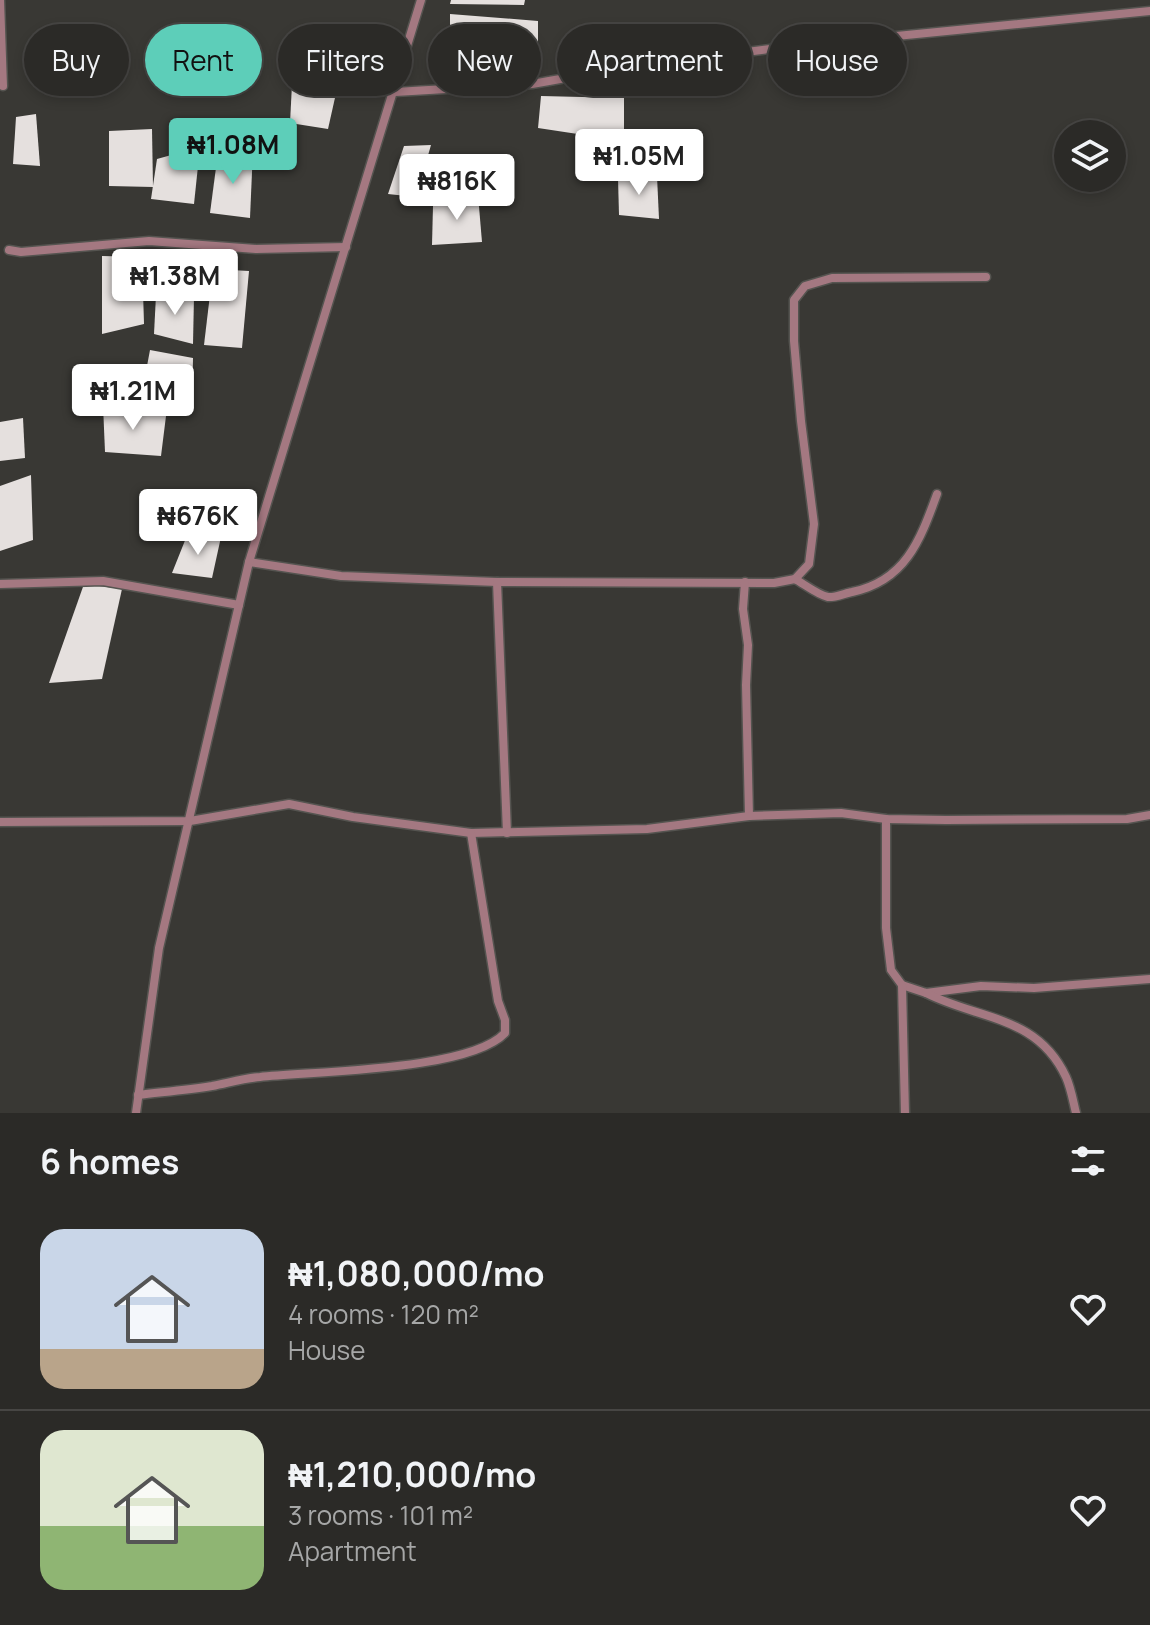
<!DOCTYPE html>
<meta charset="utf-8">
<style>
body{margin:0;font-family:Manrope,sans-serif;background:#33322f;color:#f1f3f6;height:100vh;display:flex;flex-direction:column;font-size:30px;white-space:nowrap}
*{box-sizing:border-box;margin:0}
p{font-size:26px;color:#a6a7a7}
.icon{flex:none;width:44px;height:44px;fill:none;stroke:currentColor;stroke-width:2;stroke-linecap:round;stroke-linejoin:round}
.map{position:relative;height:1113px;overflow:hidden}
.details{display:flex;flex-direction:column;background:#2b2a27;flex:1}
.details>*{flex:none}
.banner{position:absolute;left:24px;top:24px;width:1102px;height:72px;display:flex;gap:16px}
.buttons{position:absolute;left:1054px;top:120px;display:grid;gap:16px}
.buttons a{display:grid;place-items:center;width:72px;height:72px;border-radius:50%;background:#2b2a27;box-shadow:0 4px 12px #0003,0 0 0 2px #474644;font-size:40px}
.price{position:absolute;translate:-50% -68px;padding:0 18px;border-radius:8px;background:#fff;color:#222;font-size:26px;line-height:52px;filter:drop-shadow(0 2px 4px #0008)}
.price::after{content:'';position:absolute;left:50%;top:48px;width:24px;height:18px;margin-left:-12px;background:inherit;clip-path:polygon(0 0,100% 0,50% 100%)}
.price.active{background:#5dceb9;color:#111}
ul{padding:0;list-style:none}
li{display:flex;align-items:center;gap:24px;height:200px;padding:0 40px}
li+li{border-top:2px solid #474644}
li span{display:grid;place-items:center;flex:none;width:224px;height:160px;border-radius:24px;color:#555}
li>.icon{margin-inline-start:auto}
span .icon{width:96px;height:96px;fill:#fffc;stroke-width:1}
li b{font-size:34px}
h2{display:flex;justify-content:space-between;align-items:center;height:96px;padding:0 40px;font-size:34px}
.chip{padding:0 28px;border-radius:36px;background:#2b2a27;box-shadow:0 4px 12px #0003,0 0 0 2px #474644;font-size:28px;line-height:72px}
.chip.active{background:#5dceb9;color:#111}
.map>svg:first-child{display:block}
.building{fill:#e5e0de}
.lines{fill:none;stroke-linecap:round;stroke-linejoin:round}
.street-casing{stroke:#555450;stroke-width:11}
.street{stroke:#a47881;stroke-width:8}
</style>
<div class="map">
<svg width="1150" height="1113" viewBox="0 0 1150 1113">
<rect width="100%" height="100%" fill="#393834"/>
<g class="building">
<path d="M451,0h74l-1,5 -74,-1z"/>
<path d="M450,14l88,7v33l-88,3z"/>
<path d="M293,65l48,6 -13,58 -38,-6z"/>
<path d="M541,96l83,2v43l-86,-13z"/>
<path d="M36,114l4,52 -27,-2 3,-47z"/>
<path d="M152,129l1,58 -44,-1v-55z"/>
<path d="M431,145l-15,52 -28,-3 16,-48z"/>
<path d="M200,147l-6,57 -43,-5 6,-40z"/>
<path d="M253,149l-3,69 -40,-5 7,-53z"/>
<path d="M657,176l2,43 -40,-4 -1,-37z"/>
<path d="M478,195l4,47 -50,3 1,-39z"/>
<path d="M102,256l40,1 2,67 -42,10z"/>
<path d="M213,269l36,2 -7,77 -38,-3z"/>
<path d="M156,295l38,1 -1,48 -39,-10z"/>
<path d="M150,350l43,8 -1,48 -50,-13z"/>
<path d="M103,405l63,11 -5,40 -56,-4z"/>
<path d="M23,418l2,40 -25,3v-39z"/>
<path d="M31,475l2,65 -33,11v-65z"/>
<path d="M221,537l-9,41 -40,-5 14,-35z"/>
<path d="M84,584l38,5 -20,90 -53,4z"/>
</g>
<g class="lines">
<g class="street-casing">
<g id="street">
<path d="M0,0l3,86"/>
<path d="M395,92l137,-8 96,-17 157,-20 365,-36"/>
<path d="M9,250l12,2 128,-11 107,8 90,-2"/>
<path d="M249,562l92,14 156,6 277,1 21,-4 14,-15 5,-40 -13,-103 -7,-80v-41l11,-14 27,-8 154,-1"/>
<path d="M795,579c9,5 23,16 33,18 6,1 18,-4 24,-5 53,-11 68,-51 85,-98"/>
<path d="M497,582l10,251"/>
<path d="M745,582l-2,27 5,36 -2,40 3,131"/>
<path d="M0,584l103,-3 136,24"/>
<path d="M886,819v109l5,42 11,15 24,8 55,-7 53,2 116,-9"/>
<path d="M0,822l190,-1 99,-17 64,13 118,16 176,-4 102,-13 92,-3 45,6 60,1 181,-1 23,-4"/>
<path d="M902,985l3,128"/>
<path d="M926,993c53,27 111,22 140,84 5,11 7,24 10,36"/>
<path d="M138,1095c25,-3 49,-5 74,-9 16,-3 32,-8 48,-9 55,-6 209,-6 245,-44v-13l-7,-19 -27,-168"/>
<path d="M136,1113l23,-165 90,-386 172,-562"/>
</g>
</g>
<use href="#street" class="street"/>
</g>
</svg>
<div class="buttons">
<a><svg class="icon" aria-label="layers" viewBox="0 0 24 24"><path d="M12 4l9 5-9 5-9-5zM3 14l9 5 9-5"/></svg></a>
</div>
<b class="price active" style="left:233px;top:186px">₦1.08M</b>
<b class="price" style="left:639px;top:197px">₦1.05M</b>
<b class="price" style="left:457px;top:222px">₦816K</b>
<b class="price" style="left:175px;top:317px">₦1.38M</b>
<b class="price" style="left:133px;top:432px">₦1.21M</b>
<b class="price" style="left:198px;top:557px">₦676K</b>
<div class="banner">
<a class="chip">Buy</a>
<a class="chip active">Rent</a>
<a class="chip">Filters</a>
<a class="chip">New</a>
<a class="chip">Apartment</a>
<a class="chip">House</a>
</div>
</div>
<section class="details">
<h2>6 homes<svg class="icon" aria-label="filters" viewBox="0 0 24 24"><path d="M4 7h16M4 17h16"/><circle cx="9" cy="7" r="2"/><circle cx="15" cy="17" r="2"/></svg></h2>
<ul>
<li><span style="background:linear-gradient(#c9d6e8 75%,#b9a48a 0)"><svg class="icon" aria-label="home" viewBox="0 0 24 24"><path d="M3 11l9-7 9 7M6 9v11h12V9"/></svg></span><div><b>₦1,080,000/mo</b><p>4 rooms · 120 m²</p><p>House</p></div><svg class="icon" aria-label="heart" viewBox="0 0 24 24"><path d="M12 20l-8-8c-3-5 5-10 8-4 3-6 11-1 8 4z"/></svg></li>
<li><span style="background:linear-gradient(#dfe7d0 60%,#8fb573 0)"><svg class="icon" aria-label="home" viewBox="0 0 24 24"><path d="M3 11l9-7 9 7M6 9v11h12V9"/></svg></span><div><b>₦1,210,000/mo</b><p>3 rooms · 101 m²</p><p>Apartment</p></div><svg class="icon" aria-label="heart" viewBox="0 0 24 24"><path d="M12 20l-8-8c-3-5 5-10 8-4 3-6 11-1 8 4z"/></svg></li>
</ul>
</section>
